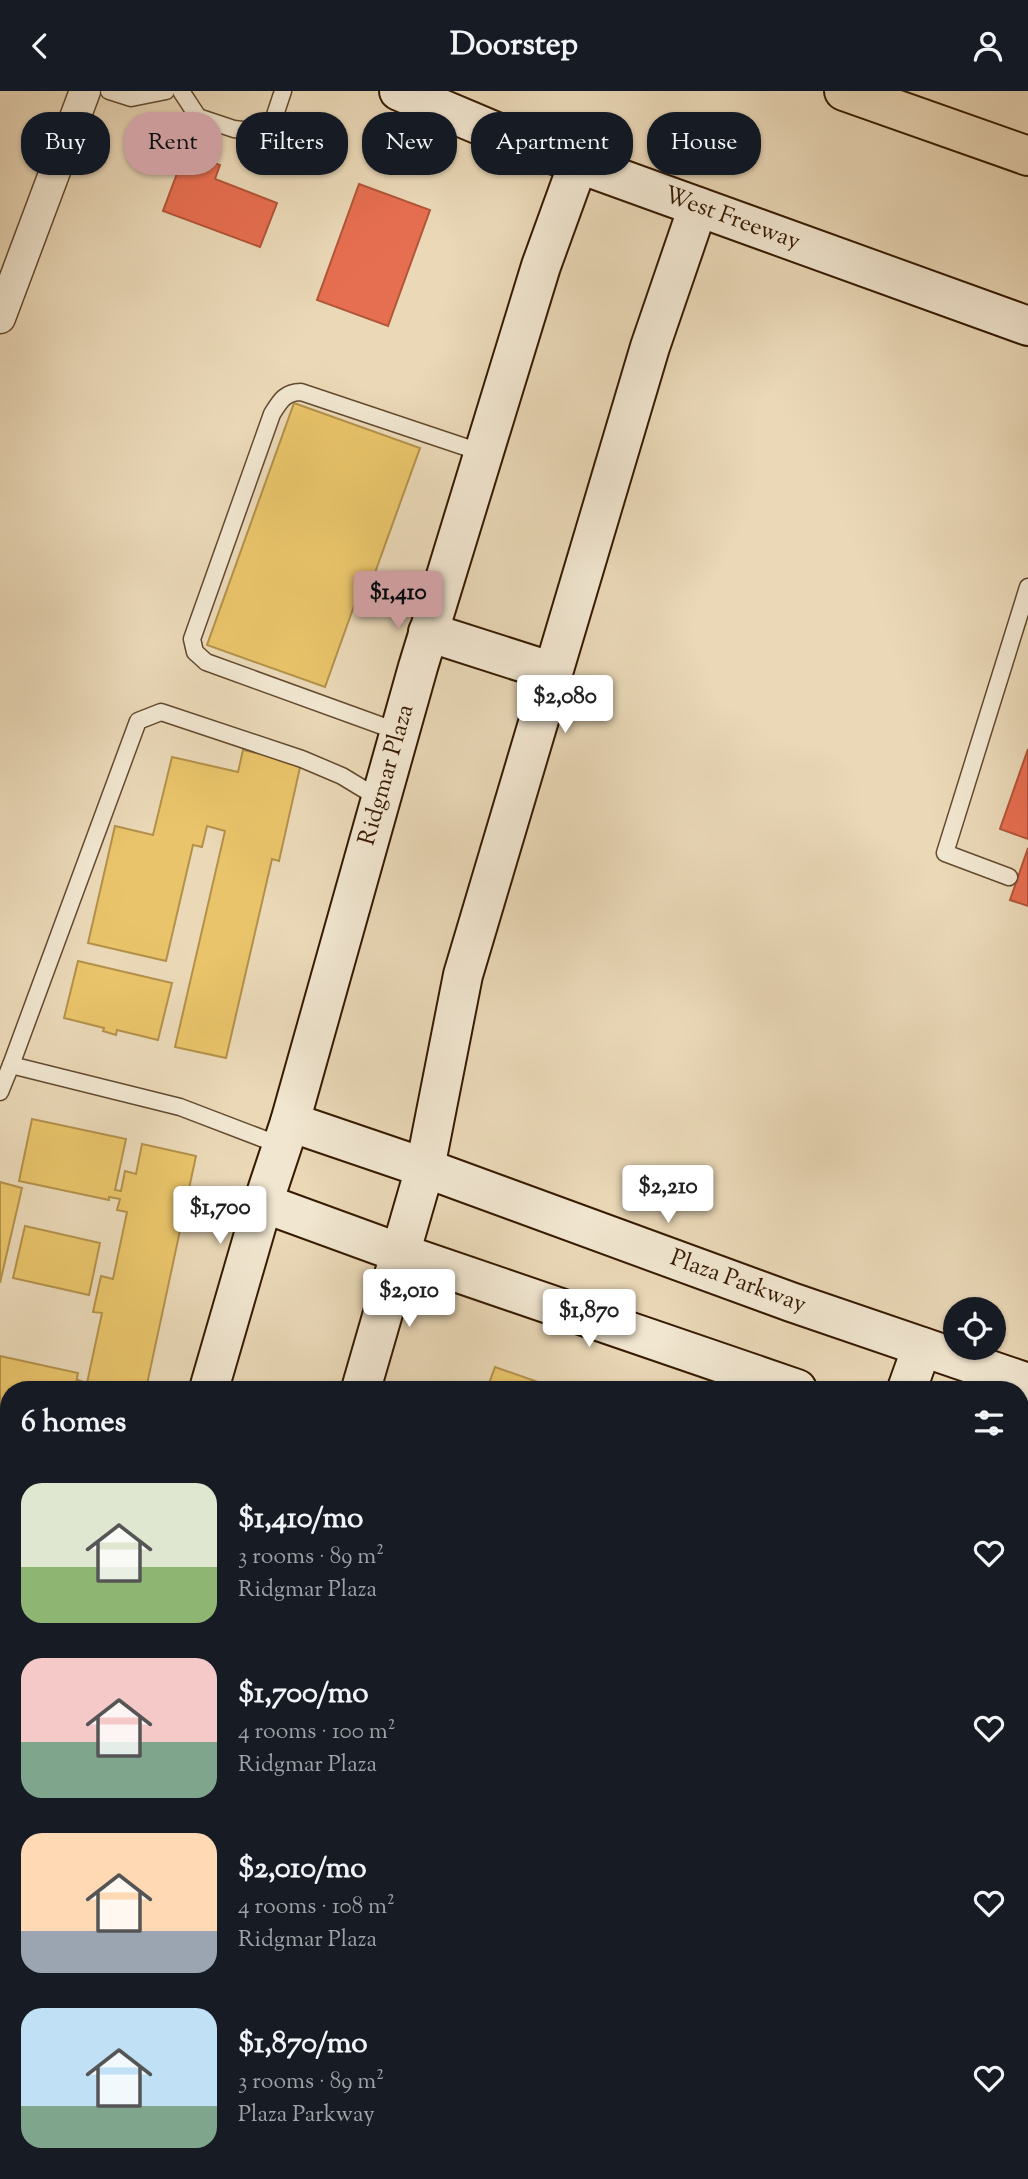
<!DOCTYPE html>
<meta charset="utf-8">
<style>
body{margin:0;font-family:"Sorts Mill Goudy",serif;background:#242831;color:#f1f3f6;height:100vh;display:flex;flex-direction:column;font-size:26px;white-space:nowrap}
*{box-sizing:border-box;margin:0}
p{font-size:23px;color:#9ea1a6}
.icon{flex:none;width:38px;height:38px;fill:none;stroke:currentColor;stroke-width:2;stroke-linecap:round;stroke-linejoin:round}
.map{position:relative;flex:1;overflow:hidden}
.details{position:absolute;left:0px;top:1290px;width:1029px;height:800px;display:flex;flex-direction:column;background:#171b24;border-radius:28px 28px 0 0;box-shadow:0 2px 5px #0004}
.details>*{flex:none}
.banner{position:absolute;left:21px;top:21px;width:987px;height:63px;display:flex;gap:14px}
.buttons{position:absolute;left:943px;top:1206px;display:grid;gap:14px}
.buttons a{display:grid;place-items:center;width:63px;height:63px;border-radius:50%;background:#171b24;box-shadow:0 2px 5px #0004;font-size:35px}
.price{position:absolute;translate:-50% -60px;padding:0 16px;border-radius:7px;background:#fff;color:#222;font-size:23px;line-height:46px;filter:drop-shadow(0 2px 4px #0008)}
.price::after{content:'';position:absolute;left:50%;top:42px;width:21px;height:16px;margin-left:-10px;background:inherit;clip-path:polygon(0 0,100% 0,50% 100%)}
.price.selected{background:#c59692;color:#111}
ul{padding:0;list-style:none}
li{display:flex;align-items:center;gap:21px;height:175px;padding:0 21px}
li span{display:grid;place-items:center;flex:none;width:196px;height:140px;border-radius:21px;color:#555}
li>.icon{margin-inline-start:auto}
span .icon{width:84px;height:84px;fill:#fffc;stroke-width:1}
li b{font-size:30px}
h2{display:flex;justify-content:space-between;align-items:center;height:84px;padding:0 21px;font-size:30px}
.pill{padding:0 24px;border-radius:28px;background:#171b24;box-shadow:0 2px 5px #0004;font-size:24px;line-height:63px}
.pill.selected{background:#c59692;color:#111}
header{display:flex;justify-content:space-between;align-items:center;height:91px;padding:0 21px;background:#171b24;font-size:32px;font-weight:700}
.map>svg:first-child{display:block}
.homes{fill:#e9c46a;stroke:#b3914a;stroke-width:2}
.shops{fill:#e76f51;stroke:#b25639;stroke-width:2}
.lines{fill:none;stroke-linecap:round;stroke-linejoin:round}
.lane-casing{stroke:#634a2e;stroke-width:19}
.street-casing{stroke:#634a2e;stroke-width:33}
.secondary-casing{stroke:#361a00;stroke-width:42}
.highway-casing{stroke:#361a00;stroke-width:42}
.lane{stroke:#f1e6d0;stroke-width:16}
.street{stroke:#f1e6d0;stroke-width:30}
.secondary{stroke:#f1e6d0;stroke-width:38}
.highway{stroke:#ead8b7;stroke-width:38}
.labels{text-anchor:middle;dominant-baseline:central;stroke-width:7;stroke-linejoin:round;paint-order:stroke}
.street-label{font-size:24px;fill:#361a00;stroke:#f1e6d0}
</style>
<header><svg class="icon" aria-label="back" viewBox="0 0 24 24"><path d="M15 5l-7 7 7 7"/></svg>Doorstep<svg class="icon" aria-label="person" viewBox="0 0 24 24"><circle cx="12" cy="8" r="4"/><path d="M4 21q1-7 8-7t8 7"/></svg></header>
<div class="map">
<svg width="1028" height="2088" viewBox="0 0 1028 2088">
<rect width="100%" height="100%" fill="#ead8b7"/>
<filter id="stains"><feTurbulence type="fractalNoise" baseFrequency=".00286" numOctaves="4"/><feColorMatrix values="0 0 0 0 .2 0 0 0 0 .09 0 0 0 0 .02 0 0 0 .5 -.17"/></filter>
<radialGradient id="worn" r=".72"><stop offset=".6" stop-color="#630" stop-opacity="0"/><stop offset="1" stop-color="#630" stop-opacity=".3"/></radialGradient>
<g class="homes">
<path d="M294,312l126,45 -48,133 -8,-3 -39,109 -118,-42z"/>
<path d="M243,659l58,13 -22,98 -7,-2 -46,199 -51,-11 50,-216 -18,-5 -5,21 -9,-2 -27,116 -78,-18 27,-117 38,9 19,-78 66,15z"/>
<path d="M78,870l94,22 -14,57 -41,-10 -1,5 -13,-4 1,-3 -40,-10z"/>
<path d="M32,1028l94,20 -11,51 6,1 4,-20 11,3 6,-30 54,12 -50,233h-70l2,-9 9,3 15,-70 -9,-1 8,-36 12,3 14,-67 -10,-2 3,-11 -11,-2v3l-90,-19z"/>
<path d="M0,1091l22,6 -22,95z"/>
<path d="M25,1135l75,17 -11,52 -76,-17z"/>
<path d="M0,1265l78,17 -3,16h-66v28l-9,-2z"/>
<path d="M495,1276l63,22h-71z"/>
<path d="M1020,1444l8,2v160l-8,21z"/>
<path d="M0,1526l9,5v174l-9,23z"/>
<path d="M1020,1640l8,3v70l-8,-2z"/>
<path d="M1020,1901l8,2v78l-8,-2z"/>
<path d="M1020,2077l4,1 -2,6 6,4h-106l3,-7h95z"/>
<path d="M250,2081h56l-3,7h-57z"/>
<path d="M343,2081h52l15,7h-70z"/>
<path d="M431,2081h10l15,7h-29z"/>
<path d="M820,2081h78l-2,7h-78z"/>
</g>
<g class="shops">
<path d="M185,61l35,13 -5,14 62,24 -17,44 -97,-36z"/>
<path d="M359,93l71,26 -42,116 -71,-26z"/>
<path d="M1028,658v90l-28,-10z"/>
<path d="M1028,757v58l-18,-6z"/>
</g>
<g class="lines">
<g class="lane-casing">
<g id="lane">
<path d="M109,0l22,7 35,-7"/>
<path d="M181,0l17,26 36,12 35,4 14,-42"/>
<path d="M399,641l-193,-70 -11,-10 -3,-13 80,-225c8,-13 13,-22 29,-22l182,61"/>
<path d="M1009,786l-64,-24 83,-266"/>
<path d="M11,974l127,-344 23,-9 141,47 40,17 38,23"/>
<path d="M0,1001l11,-27 169,42 102,39"/>
<path d="M1020,1752l8,2"/>
<path d="M1020,1853l8,2"/>
<path d="M505,2081l14,7"/>
<path d="M606,2081l15,7"/>
<path d="M672,2088l5,-7"/>
<path d="M764,2088l2,-7"/>
</g>
</g>
<g class="street-casing">
<g id="street">
<path d="M0,227l85,-227"/>
<path d="M0,1902l9,-15"/>
<path d="M105,2088l3,-7"/>
</g>
</g>
<g class="secondary-casing">
<g id="secondary">
<path d="M399,0l128,54 501,181"/>
<path d="M428,541l125,40"/>
<path d="M290,1031l135,46 366,134 237,81"/>
<path d="M263,1112l137,50 397,136"/>
<path d="M209,1298l54,-186 27,-81 128,-455 123,-401 37,-102"/>
<path d="M361,1298l64,-221 38,-193 187,-628 48,-140"/>
<path d="M907,1298l15,-42"/>
<path d="M1020,1375l8,2"/>
<path d="M0,1430l9,3"/>
</g>
</g>
<g class="highway-casing">
<path id="highway" d="M844,0l184,65"/>
</g>
<use href="#lane" class="lane"/>
<use href="#street" class="street"/>
<use href="#secondary" class="secondary"/>
<use href="#highway" class="highway"/>
</g>
<g class="labels">
<g class="street-label">
<text transform="translate(732 128) rotate(20)">West Freeway</text>
<text transform="translate(387 684) rotate(-74)">Ridgmar Plaza</text>
<text transform="translate(738 1191) rotate(20)">Plaza Parkway</text>
</g>
</g>
<rect width="100%" height="100%" filter="url(#stains)"/>
<rect width="100%" height="100%" fill="url(#worn)"/>
</svg>
<div class="buttons">
<a><svg class="icon" aria-label="locate" viewBox="0 0 24 24"><circle cx="12" cy="12" r="6"/><path d="M12 2v4M12 18v4M2 12h4M18 12h4"/></svg></a>
</div>
<b class="price selected" style="left:398px;top:540px">$1,410</b>
<b class="price" style="left:565px;top:644px">$2,080</b>
<b class="price" style="left:668px;top:1134px">$2,210</b>
<b class="price" style="left:220px;top:1155px">$1,700</b>
<b class="price" style="left:409px;top:1238px">$2,010</b>
<b class="price" style="left:589px;top:1258px">$1,870</b>
<div class="banner">
<a class="pill">Buy</a>
<a class="pill selected">Rent</a>
<a class="pill">Filters</a>
<a class="pill">New</a>
<a class="pill">Apartment</a>
<a class="pill">House</a>
</div>
<section class="details">
<h2>6 homes<svg class="icon" aria-label="filters" viewBox="0 0 24 24"><path d="M4 7h16M4 17h16"/><circle cx="9" cy="7" r="2"/><circle cx="15" cy="17" r="2"/></svg></h2>
<ul>
<li><span style="background:linear-gradient(#dfe7d0 60%,#8fb573 0)"><svg class="icon" aria-label="home" viewBox="0 0 24 24"><path d="M3 11l9-7 9 7M6 9v11h12V9"/></svg></span><div><b>$1,410/mo</b><p>3 rooms · 89 m²</p><p>Ridgmar Plaza</p></div><svg class="icon" aria-label="heart" viewBox="0 0 24 24"><path d="M12 20l-8-8c-3-5 5-10 8-4 3-6 11-1 8 4z"/></svg></li>
<li><span style="background:linear-gradient(#f6c9c9 60%,#7fa58c 0)"><svg class="icon" aria-label="home" viewBox="0 0 24 24"><path d="M3 11l9-7 9 7M6 9v11h12V9"/></svg></span><div><b>$1,700/mo</b><p>4 rooms · 100 m²</p><p>Ridgmar Plaza</p></div><svg class="icon" aria-label="heart" viewBox="0 0 24 24"><path d="M12 20l-8-8c-3-5 5-10 8-4 3-6 11-1 8 4z"/></svg></li>
<li><span style="background:linear-gradient(#ffd9b3 70%,#9aa5b1 0)"><svg class="icon" aria-label="home" viewBox="0 0 24 24"><path d="M3 11l9-7 9 7M6 9v11h12V9"/></svg></span><div><b>$2,010/mo</b><p>4 rooms · 108 m²</p><p>Ridgmar Plaza</p></div><svg class="icon" aria-label="heart" viewBox="0 0 24 24"><path d="M12 20l-8-8c-3-5 5-10 8-4 3-6 11-1 8 4z"/></svg></li>
<li><span style="background:linear-gradient(#bfe0f5 70%,#7fa58c 0)"><svg class="icon" aria-label="home" viewBox="0 0 24 24"><path d="M3 11l9-7 9 7M6 9v11h12V9"/></svg></span><div><b>$1,870/mo</b><p>3 rooms · 89 m²</p><p>Plaza Parkway</p></div><svg class="icon" aria-label="heart" viewBox="0 0 24 24"><path d="M12 20l-8-8c-3-5 5-10 8-4 3-6 11-1 8 4z"/></svg></li>
</ul>
</section>
</div>
